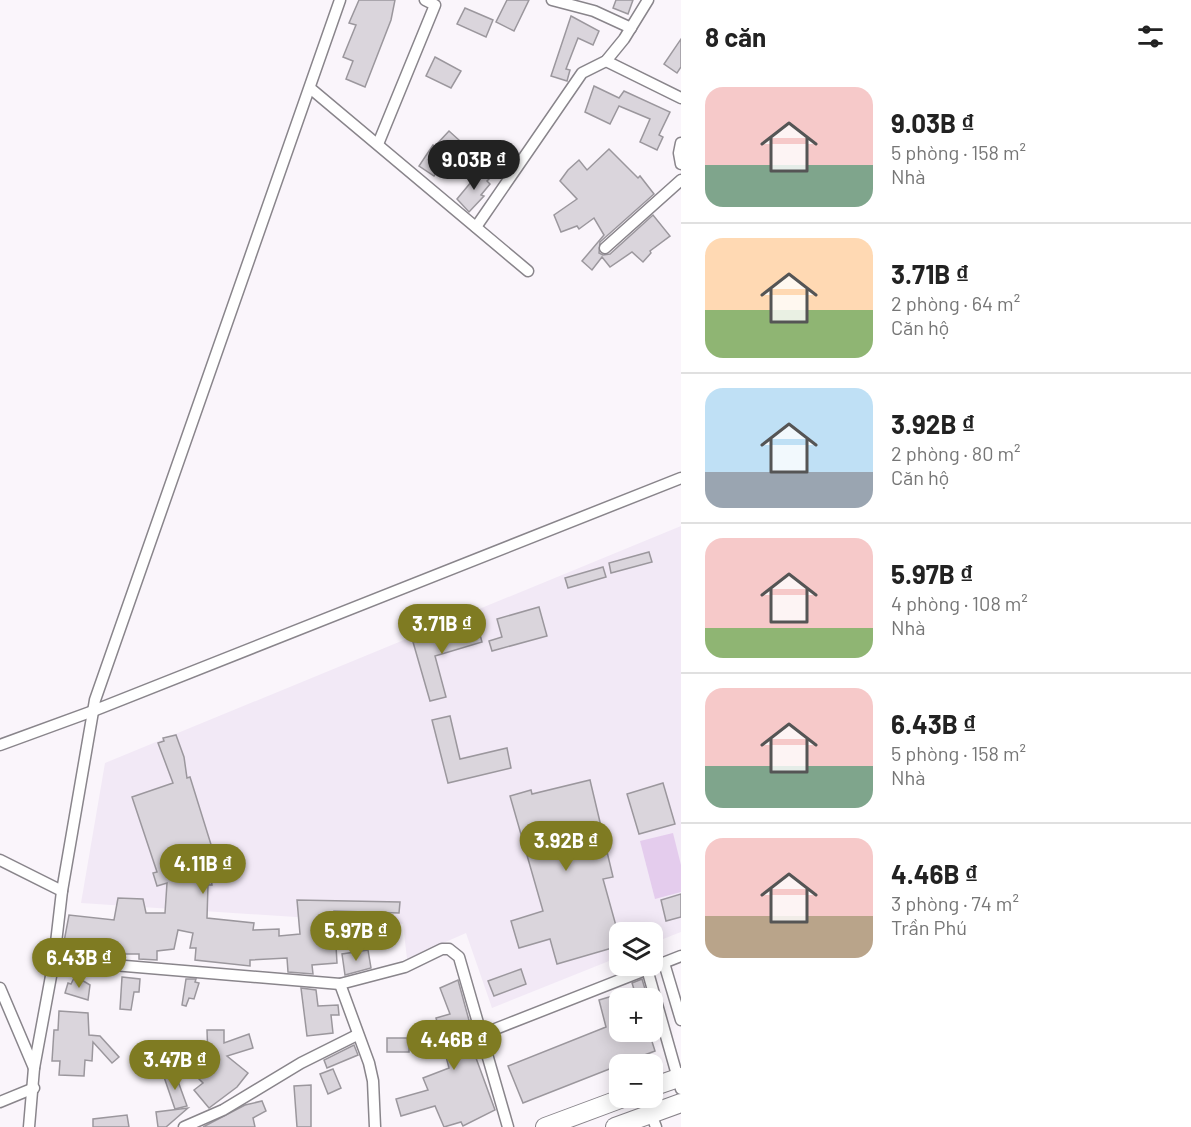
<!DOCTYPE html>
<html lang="vi">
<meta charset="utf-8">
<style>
body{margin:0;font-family:Barlow,sans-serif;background:#f6f6f6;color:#222;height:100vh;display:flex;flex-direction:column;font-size:22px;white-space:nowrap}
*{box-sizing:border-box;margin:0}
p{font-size:20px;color:#767676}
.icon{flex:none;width:33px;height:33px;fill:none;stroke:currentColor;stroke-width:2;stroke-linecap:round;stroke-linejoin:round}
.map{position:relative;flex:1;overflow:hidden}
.side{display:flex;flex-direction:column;background:#fff;width:510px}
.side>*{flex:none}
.buttons{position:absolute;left:609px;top:922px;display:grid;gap:12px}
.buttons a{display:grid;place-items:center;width:54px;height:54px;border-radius:12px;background:#fff;box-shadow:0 3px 15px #0003;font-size:30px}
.price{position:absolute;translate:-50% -51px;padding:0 14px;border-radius:21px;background:#7f7b22;color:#fff;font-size:20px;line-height:39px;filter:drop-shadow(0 2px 3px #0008)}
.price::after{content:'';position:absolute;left:50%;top:36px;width:18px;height:14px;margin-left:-9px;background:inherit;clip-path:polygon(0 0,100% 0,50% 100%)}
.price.current{background:#222;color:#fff}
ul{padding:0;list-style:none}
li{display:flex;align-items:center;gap:18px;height:150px;padding:0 24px}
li+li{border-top:2px solid #e0e0e0}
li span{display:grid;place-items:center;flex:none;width:168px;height:120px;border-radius:18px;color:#555}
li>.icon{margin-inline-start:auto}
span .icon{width:72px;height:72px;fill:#fffc;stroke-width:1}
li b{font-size:26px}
h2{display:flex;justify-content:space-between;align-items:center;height:72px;padding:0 24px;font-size:26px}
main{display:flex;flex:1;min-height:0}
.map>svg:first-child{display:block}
.built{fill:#f2e9f6}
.green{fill:#e4cced}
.building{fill:#dad5dc;stroke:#9b979d;stroke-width:1.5}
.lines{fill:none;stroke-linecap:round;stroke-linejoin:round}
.minor-casing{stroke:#89858b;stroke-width:13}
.primary-casing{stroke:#89858b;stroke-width:20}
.minor{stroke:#fff;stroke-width:10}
.primary{stroke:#fff;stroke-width:18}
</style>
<main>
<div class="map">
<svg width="681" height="1127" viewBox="0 0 681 1127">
<rect width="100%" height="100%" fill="#faf5fb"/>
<path class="built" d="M681,526v406l-28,11 -1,-10h-32l-1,24 -127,51 -26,-75 -59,26 -4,-35 -322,-21 24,-140z"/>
<path class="green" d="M673,833l8,32v27l-26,7 -15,-58z"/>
<g class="building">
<path d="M359,0h36l-4,20 -26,67 -19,-8 7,-18 -10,-4 13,-32 -7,-2z"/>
<path d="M507,0h22l-15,31 -18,-9z"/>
<path d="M616,0h17l-5,14 -15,-6z"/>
<path d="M465,8l28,12 -7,17 -29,-13z"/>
<path d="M571,16l28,15 -6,14 -15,-7 -12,31 4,1 -3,11 -16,-5z"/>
<path d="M681,39v28l-4,6 -13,-9z"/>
<path d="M435,57l26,14 -10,17 -25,-12z"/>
<path d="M594,86l25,12 5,-7 46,21 -11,23 4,2 -6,13 -17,-8 10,-23 -31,-13 -9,18 -25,-12z"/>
<path d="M449,131l10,9 -25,36 -15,-10 14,-21 2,1z"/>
<path d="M609,149l29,29 2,-2 14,18 -54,48 -1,11 4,2 7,-1 43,-39 17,21 -20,15 1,2 -8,9 -11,-10 -22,15 -8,-10 -10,13 -10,-9 22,-26 -10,-17 -15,11 -2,-3 -16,6 -7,-17 23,-16 -17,-18 8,-11 11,-10 8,10z"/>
<path d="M481,170l9,8 -3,3 3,3 -9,11 3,1 -15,16 -12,-13z"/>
<path d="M649,552l3,10 -41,11 -2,-10z"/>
<path d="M603,567l3,10 -38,11 -3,-10z"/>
<path d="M539,607l8,29 -55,15 -3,-10 13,-4 -5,-18z"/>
<path d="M477,623l5,19 -47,14 11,41 -16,4 -17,-59z"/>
<path d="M450,716l10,43 47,-11 4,20 -63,15 -16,-63z"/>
<path d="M176,735l8,22 3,21 3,-1 28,90 -8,3 2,15h-4l-1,33 47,5 -1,7 26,-1v7l21,-2 -3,-34 103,2 -1,11 -65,-2 3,52 -25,2 1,9 -25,-2 -1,-14 -37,2v6l-55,-6 1,-12h-6l3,-15 -15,-3 -4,19 -17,2v9l-18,-1v-5h-22l1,-7 -3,-1 -3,8 -17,-2 1,-7 -33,2 6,-32 45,5 4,-22 25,1 3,14h19l2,-30 -10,3 -4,-13 4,-1 -25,-75 41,-14 -15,-40 6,-2 -1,-3z"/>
<path d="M590,780l23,97 -10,2 15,54h-3l4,13 -62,18 -7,-25 -31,9 -8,-27 32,-10 -33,-115 21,-6 1,4z"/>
<path d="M663,783l12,41 -36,10 -12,-40z"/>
<path d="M681,894v23l-15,4 -5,-21z"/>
<path d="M368,950l3,18 -26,7 -3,-21z"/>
<path d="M521,969l5,15 -32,12 -6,-15z"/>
<path d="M75,976l15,9 -2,15 -23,-7 3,-10 3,1z"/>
<path d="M122,977l18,2 -1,13h-5l-3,18 -11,-1z"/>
<path d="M186,979h10l-1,3 4,1 -5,16 -5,-1 -3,8 -4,-1z"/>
<path d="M642,979l6,20h-11l-5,-16z"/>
<path d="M458,980l18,66 -4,1 23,63 -32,16 -2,-4 -17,5 -9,-21 -34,10 -5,-17 32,-9 -5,-12 26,-10 -13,-50 14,-4 -10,-26z"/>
<path d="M301,988l15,2 2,16 20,-1 1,10h-8l2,18 -26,3z"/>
<path d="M616,995l4,13v24h29l6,19 -21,8 1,3 -18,4 -94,37 -15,-37 98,-39 -7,-27z"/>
<path d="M59,1011l29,2 1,22 11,1 19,21 -7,6 -19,-21 -1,19 -7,-1 -1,16 -25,-1 1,-14h-8l2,-31h4z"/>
<path d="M207,1030h17v13l25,-9 4,14 -26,8 21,17 -11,14 -28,21 -15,-18 9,-7 -6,-6 6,-6v-10l5,-1z"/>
<path d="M387,1038h46l1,5 -25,4v5h-22z"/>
<path d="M354,1045l4,10 -31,13 -3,-8z"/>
<path d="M333,1069l8,19 -13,6 -8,-20z"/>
<path d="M175,1073l12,33 -12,3 -11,-32z"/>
<path d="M311,1085v42h-14l-3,-41z"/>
<path d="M262,1101l4,10 -13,7 2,9h-52l42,-22z"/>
<path d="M188,1108l-22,19h-8l-2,-15z"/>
<path d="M127,1115l2,12h-36v-8z"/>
</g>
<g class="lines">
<g class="minor-casing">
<g id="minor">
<path d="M552,0l42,11 37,17"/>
<path d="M606,61l75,37"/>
<path d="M310,88l218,183"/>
<path d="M681,143l-2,10 2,11"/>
<path d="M378,144l57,-139 -10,-5"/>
<path d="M476,227l106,-154 24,-12 18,-22 24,-39"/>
<path d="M605,248l76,-68"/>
<path d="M0,745l93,-34 588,-233"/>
<path d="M0,860l62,31 -8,69 -20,108 -5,59"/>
<path d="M62,891l33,-191 245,-700"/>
<path d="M54,960l286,24 65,-17 37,-18h7l10,8 49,170"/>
<path d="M664,963l17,57"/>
<path d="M647,969l34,120"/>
<path d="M340,984l29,79 4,18 2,46"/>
<path d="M0,988l34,80"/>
<path d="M480,1035l201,-79"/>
<path d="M645,1098l11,29"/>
<path d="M0,1102l34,-14"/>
<path d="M184,1127l39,-17 78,-47 56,-28"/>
</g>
</g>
<g class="primary-casing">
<g id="primary">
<path d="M652,1087l29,-10"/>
<path d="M545,1127l78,-29"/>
<path d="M615,1127l66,-24"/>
</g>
</g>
<use href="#minor" class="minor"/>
<use href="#primary" class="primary"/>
</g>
</svg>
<div class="buttons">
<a><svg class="icon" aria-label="layers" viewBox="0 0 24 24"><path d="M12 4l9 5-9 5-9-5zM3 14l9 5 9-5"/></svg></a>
<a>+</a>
<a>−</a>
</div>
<b class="price current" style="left:474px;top:191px">9.03B ₫</b>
<b class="price" style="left:442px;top:655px">3.71B ₫</b>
<b class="price" style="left:566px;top:872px">3.92B ₫</b>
<b class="price" style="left:203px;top:895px">4.11B ₫</b>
<b class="price" style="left:356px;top:962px">5.97B ₫</b>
<b class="price" style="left:79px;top:989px">6.43B ₫</b>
<b class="price" style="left:454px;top:1071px">4.46B ₫</b>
<b class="price" style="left:175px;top:1091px">3.47B ₫</b>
</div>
<section class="side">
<h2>8 căn<svg class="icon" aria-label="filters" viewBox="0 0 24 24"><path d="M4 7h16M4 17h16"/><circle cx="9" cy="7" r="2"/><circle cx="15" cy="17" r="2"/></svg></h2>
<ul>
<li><span style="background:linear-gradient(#f6c9c9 65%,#7fa58c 0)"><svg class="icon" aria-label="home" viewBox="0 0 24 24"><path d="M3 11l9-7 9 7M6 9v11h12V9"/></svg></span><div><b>9.03B ₫</b><p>5 phòng · 158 m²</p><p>Nhà</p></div></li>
<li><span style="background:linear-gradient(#ffd9b3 60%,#8fb573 0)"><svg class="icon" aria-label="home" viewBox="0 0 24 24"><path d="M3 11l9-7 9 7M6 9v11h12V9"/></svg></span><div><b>3.71B ₫</b><p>2 phòng · 64 m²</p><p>Căn hộ</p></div></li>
<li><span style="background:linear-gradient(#bfe0f5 70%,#9aa5b1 0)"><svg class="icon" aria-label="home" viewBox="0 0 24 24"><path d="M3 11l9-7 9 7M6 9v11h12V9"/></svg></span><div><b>3.92B ₫</b><p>2 phòng · 80 m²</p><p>Căn hộ</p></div></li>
<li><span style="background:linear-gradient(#f6c9c9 75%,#8fb573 0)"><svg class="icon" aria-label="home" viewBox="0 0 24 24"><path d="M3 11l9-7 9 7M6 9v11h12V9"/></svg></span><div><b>5.97B ₫</b><p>4 phòng · 108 m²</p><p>Nhà</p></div></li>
<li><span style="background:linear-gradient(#f6c9c9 65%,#7fa58c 0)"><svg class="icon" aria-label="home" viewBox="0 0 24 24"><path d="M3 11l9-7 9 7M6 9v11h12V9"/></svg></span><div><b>6.43B ₫</b><p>5 phòng · 158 m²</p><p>Nhà</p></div></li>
<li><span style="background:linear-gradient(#f6c9c9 65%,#b9a48a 0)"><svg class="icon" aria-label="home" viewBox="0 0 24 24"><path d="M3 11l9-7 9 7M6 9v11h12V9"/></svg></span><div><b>4.46B ₫</b><p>3 phòng · 74 m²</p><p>Trần Phú</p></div></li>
</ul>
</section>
</main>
